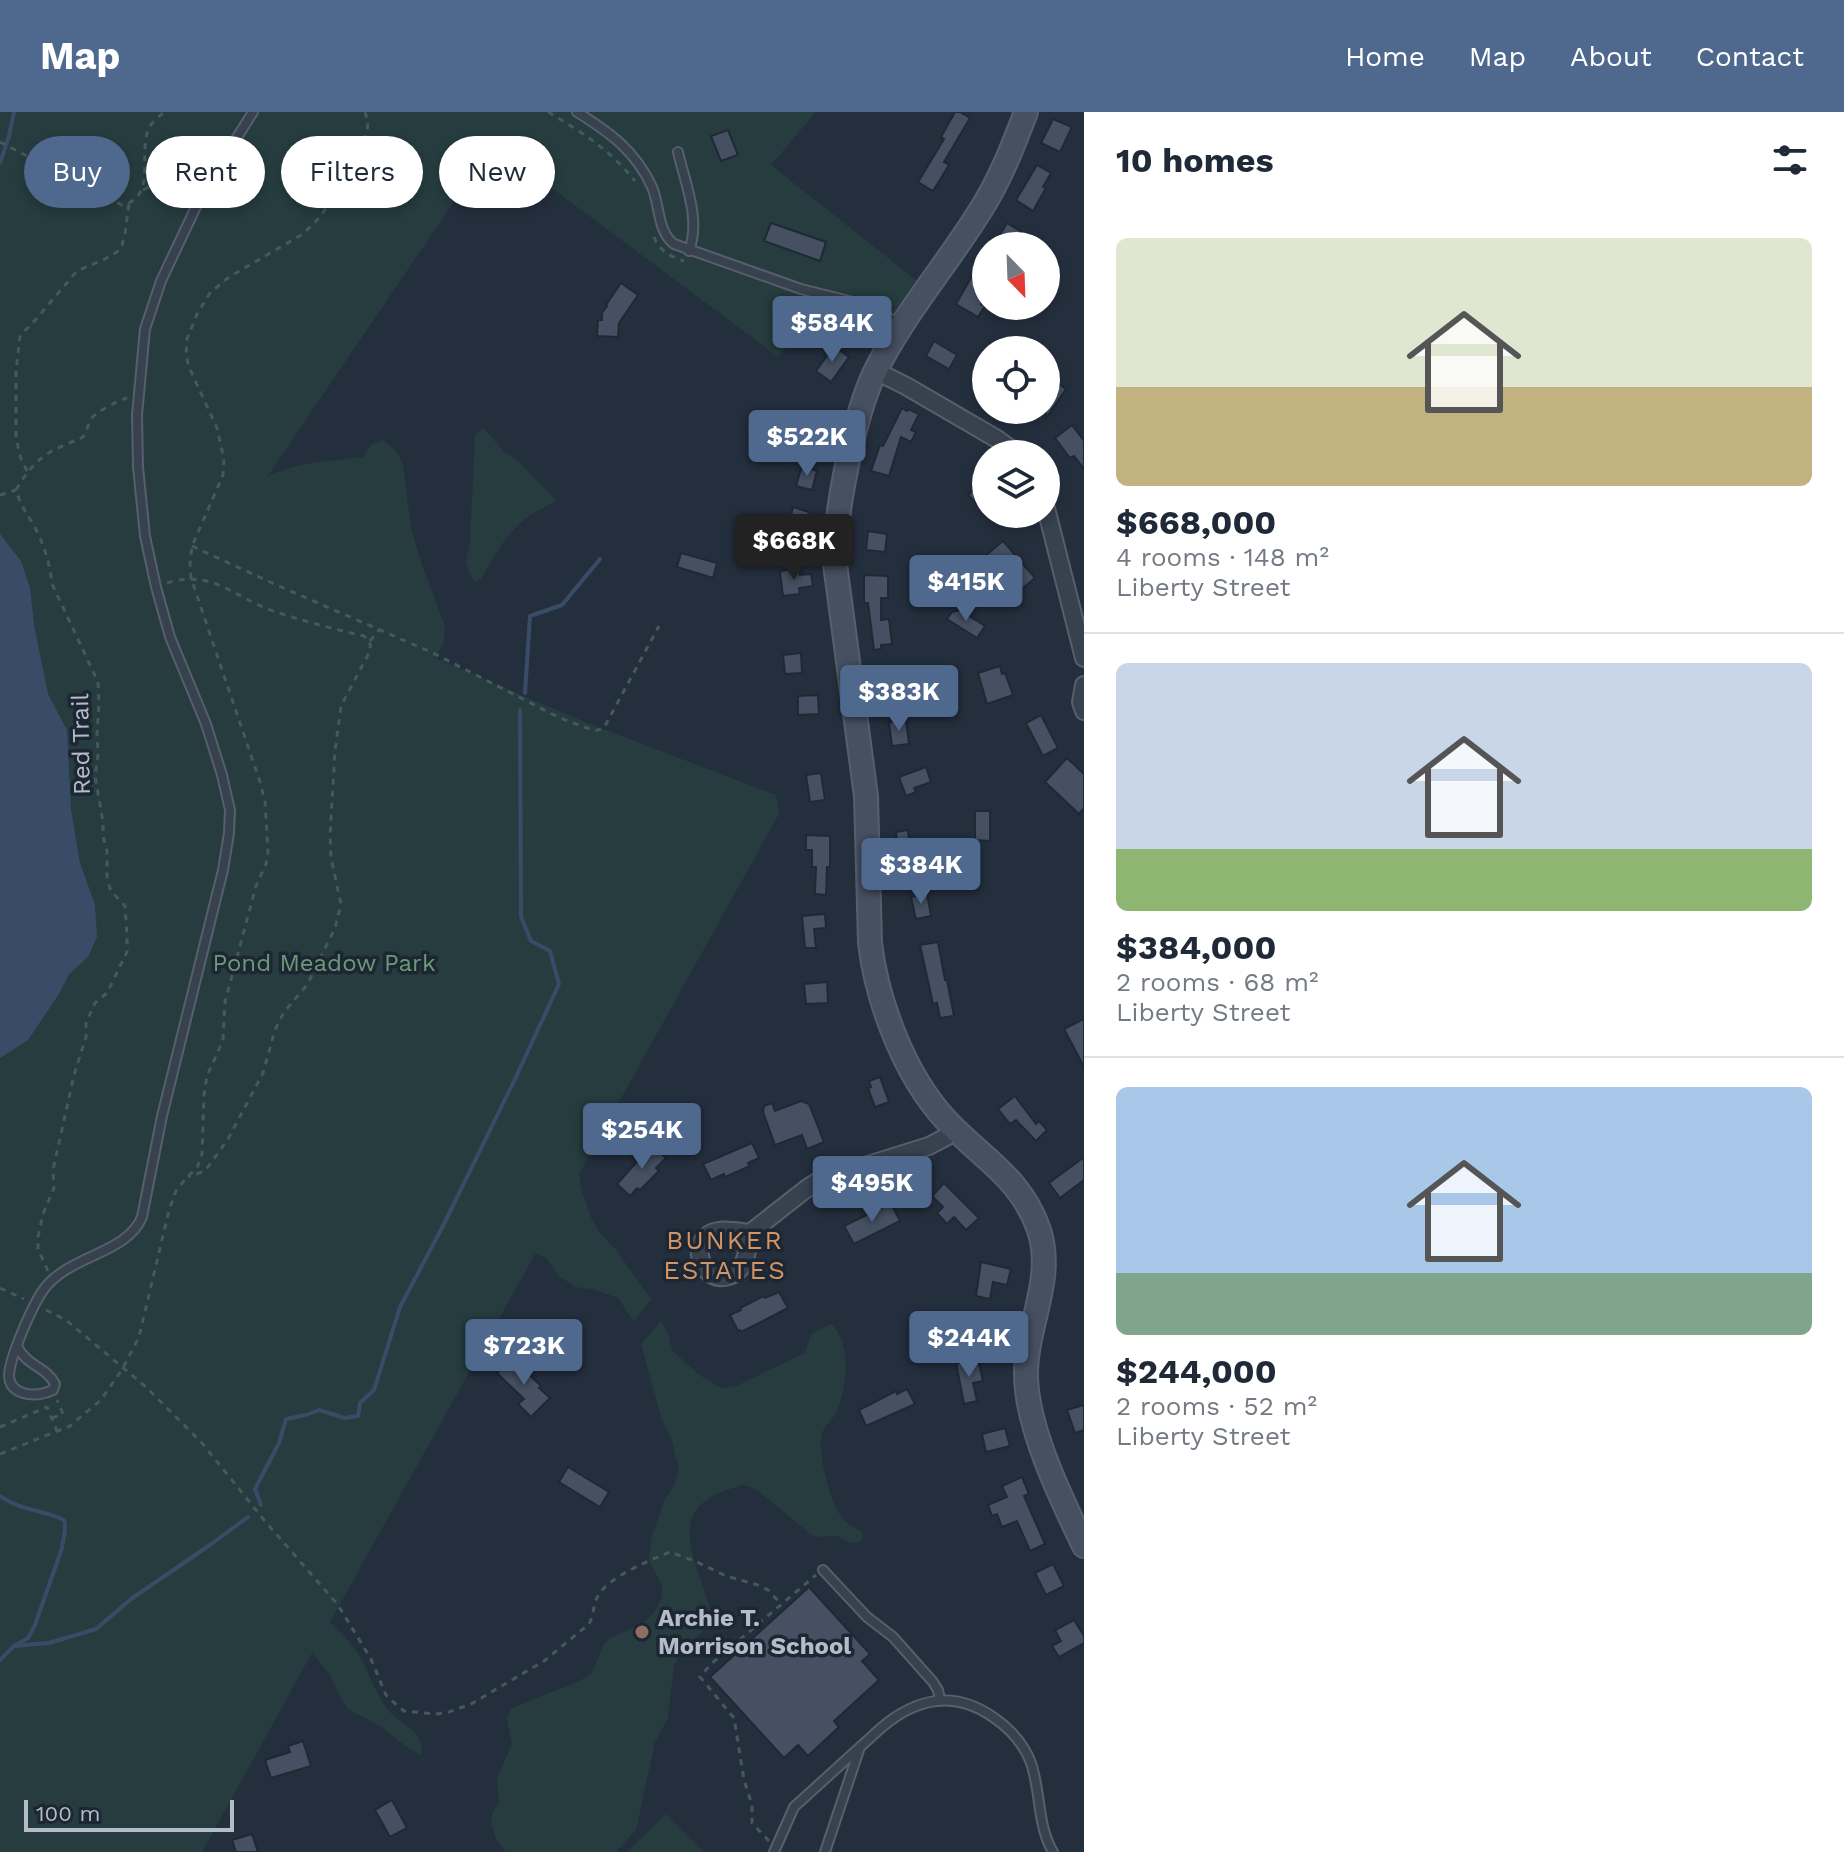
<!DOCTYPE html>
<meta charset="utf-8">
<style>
body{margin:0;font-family:"Work Sans",sans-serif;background:#f2f2f3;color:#1f2937;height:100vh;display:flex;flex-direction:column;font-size:30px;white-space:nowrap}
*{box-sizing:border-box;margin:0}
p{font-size:26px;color:#747a83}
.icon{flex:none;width:44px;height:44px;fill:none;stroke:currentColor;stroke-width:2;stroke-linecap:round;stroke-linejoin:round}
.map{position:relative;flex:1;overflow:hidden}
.details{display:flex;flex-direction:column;background:#fff;width:760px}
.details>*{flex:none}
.guide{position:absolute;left:24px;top:24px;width:760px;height:72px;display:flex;gap:16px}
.needle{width:52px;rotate:157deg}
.tools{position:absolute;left:972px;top:120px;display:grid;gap:16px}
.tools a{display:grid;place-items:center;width:88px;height:88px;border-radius:50%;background:#fff;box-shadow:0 4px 12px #0003;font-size:40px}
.scale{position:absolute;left:24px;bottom:20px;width:210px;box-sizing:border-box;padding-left:8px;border:4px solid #b4bcc9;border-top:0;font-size:22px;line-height:28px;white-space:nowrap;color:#b4bcc9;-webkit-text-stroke:6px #1d2633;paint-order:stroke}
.price{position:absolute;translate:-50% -68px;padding:0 18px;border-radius:8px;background:#4f688e;color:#fff;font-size:26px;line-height:52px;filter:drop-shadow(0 2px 4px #0008)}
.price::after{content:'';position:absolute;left:50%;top:48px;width:24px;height:18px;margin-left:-12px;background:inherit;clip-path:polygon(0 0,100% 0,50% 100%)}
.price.current{background:#222;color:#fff}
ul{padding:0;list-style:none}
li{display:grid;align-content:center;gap:16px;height:424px;padding:0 32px}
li+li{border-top:2px solid #e0e1e3}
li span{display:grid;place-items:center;height:248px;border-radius:12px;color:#555}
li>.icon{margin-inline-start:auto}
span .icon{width:144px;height:144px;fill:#fffc;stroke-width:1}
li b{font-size:34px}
h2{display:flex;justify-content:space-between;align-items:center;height:96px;padding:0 32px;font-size:34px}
.pill{padding:0 28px;border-radius:36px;background:#fff;box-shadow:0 4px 12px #0003;font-size:28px;line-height:72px}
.pill.current{background:#4f688e;color:#fff}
header{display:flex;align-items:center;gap:48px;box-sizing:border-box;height:112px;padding:0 40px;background:#4f688e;color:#fff}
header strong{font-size:38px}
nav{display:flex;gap:44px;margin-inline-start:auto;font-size:28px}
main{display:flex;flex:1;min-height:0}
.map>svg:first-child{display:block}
.green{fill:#263c3f}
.water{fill:#394c67}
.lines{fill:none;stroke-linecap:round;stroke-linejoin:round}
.stream{stroke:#394c67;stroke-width:4}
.building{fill:#455162;stroke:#1f2835;stroke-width:2}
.lane-casing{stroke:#565f6c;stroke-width:12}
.street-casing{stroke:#565f6c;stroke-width:20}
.secondary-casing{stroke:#565f6c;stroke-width:26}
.path{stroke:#44595c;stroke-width:3;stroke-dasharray:6 6;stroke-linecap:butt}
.lane{stroke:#38414e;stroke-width:8}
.street{stroke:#38414e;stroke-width:16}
.secondary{stroke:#465061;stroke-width:22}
.education-dot{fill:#8d6e63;stroke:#1d2633;stroke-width:3}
.labels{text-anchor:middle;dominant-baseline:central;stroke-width:7;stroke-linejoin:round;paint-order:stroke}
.street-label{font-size:24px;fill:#b4bcc9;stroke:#1d2633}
.park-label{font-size:24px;fill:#6b9a76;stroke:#1d2633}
.poi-label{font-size:24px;font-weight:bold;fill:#b4bcc9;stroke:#1d2633;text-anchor:start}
.neighbourhood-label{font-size:26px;letter-spacing:2px;fill:#d59563;stroke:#1d2633}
</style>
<header>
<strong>Map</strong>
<nav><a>Home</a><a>Map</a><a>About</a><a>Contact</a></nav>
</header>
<main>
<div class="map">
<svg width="1084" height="1740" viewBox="0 0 1084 1740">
<rect width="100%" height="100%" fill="#242f3e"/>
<g class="green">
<path d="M0,0h816l-45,53 146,116 -39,60 -55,-34 -45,50 -285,-213 -226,333c28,-15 63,-16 96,-20l8,-12 12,-5 13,11 7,13 8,64 11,37 23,61 -2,18 -8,14 150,64 191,73 3,19 -200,360 2,14 11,32 8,13 16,17 35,49 -17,23 -16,-24 -23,-8 -20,-3 -17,-12 -12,-17 -11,-4 -205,368c10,10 22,21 29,33 12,20 17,44 35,61 13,11 31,18 27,39l-10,-5 -33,-25 -30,-16 -11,-19 -6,-14 -19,-23 -110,199h-202z"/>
<path d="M484,316l20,24 15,10 37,38c-11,8 -23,12 -33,21 -19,15 -30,38 -42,58l-5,3 -5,-5 -5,-15 4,-20 5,-108z"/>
<path d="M661,1209l8,14 3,15 26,24 23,14 15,-2 69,-33 6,-19 20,-10c21,18 16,64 6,87 -4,9 -15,16 -16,26 -2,21 9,65 22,82 5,6 14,10 20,14l-1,8c-15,6 -14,-2 -26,-5 -6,-1 -15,1 -22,1l-58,-48 -12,-4c-86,20 -48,69 -33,127l-9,20 -15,12 -13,21 -6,53 -13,24 -19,88 -20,22h-110l-10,-13 -5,-16 1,-9 7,-11 -2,-25 15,-34 -5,-26 4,-9 24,-11 41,-15 15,-9 14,-31 7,-6 31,-14 11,-11 8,-15v-12l-13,-24 2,-22 13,-38 10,-15 5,-16 -7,-29 -11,-24 -20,-73z"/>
<path d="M666,1702l38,38h-77z"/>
</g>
<path class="water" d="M0,422l21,27 9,27 4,37 14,69 19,36 4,79 9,54 15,42 2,32 -9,20 -19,17 -10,20 -31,46 -28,18z"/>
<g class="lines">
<g class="stream">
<path d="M0,51l9,-27 5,-24"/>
<path d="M525,581l5,-77 32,-11 38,-46"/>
<path d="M0,1384c19,14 43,14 64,24 3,10 -1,18 -2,28l-27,77 -7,13 -14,8 -14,14"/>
<path d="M261,1393l-6,-16 24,-46 7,-24 20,-4 13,-5 26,8 13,-2 2,-13 14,-13 26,-83 43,-81 73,-149 43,-93 -9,-33 -19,-10 -10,-24 -1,-207"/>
<path d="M14,1534l35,-3 47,-14 35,-30 79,-54 38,-28"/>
</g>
</g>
<g class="building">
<path d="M955,0h5l10,6 -26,44 5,3 -16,26 -15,-9 26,-43 -3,-2z"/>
<path d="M1053,7l19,8 -12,25 -19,-9z"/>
<path d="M728,18l10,25 -17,6 -10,-25z"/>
<path d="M1037,53l14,8 -8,14 3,1 -13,23 -17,-11z"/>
<path d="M771,111l55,19 -6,19 -56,-20z"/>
<path d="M1007,111l39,23h-53z"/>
<path d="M972,164l14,8v12l-5,8 4,2 -7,11 -22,-13z"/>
<path d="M621,171l17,12 -19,28 -1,14 -21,-1 1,-16h4v-7l5,-7 -1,-1z"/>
<path d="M934,229l23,14 -8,14 -23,-13z"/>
<path d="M834,234l15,11 -18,25 -15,-11z"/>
<path d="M1046,264l20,13 -20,29z"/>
<path d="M902,296l5,3 1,-2 11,5 -8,16 5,2 -5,10 -10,-5 -12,39 -18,-5 9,-26 3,1z"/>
<path d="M1072,313l12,16v28l-10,-13 -4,2 -15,-20z"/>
<path d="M802,354l15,5 -5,19 -16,-4z"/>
<path d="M986,365v36l-18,-18z"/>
<path d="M793,395l16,5 -2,6 3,1 -5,18 -26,-7 4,-14 7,3z"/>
<path d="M868,419l19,3 -2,18 -19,-2z"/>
<path d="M1003,429l32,37 -18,15 -32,-37z"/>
<path d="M681,441l36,10 -4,15 -36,-11z"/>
<path d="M799,456l1,7 11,-1 2,12 -14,2 1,6 -17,2 -3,-25z"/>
<path d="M864,463l24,1v22h-7v22l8,-1 3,25 -11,1v4l-7,1 -6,-47h-4z"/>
<path d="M960,498l25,16 -8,12 -30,-19 5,-7z"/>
<path d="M801,541l1,20 -17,1 -2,-19z"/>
<path d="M1000,554l2,8 3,-1 8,22 -26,9 -9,-31z"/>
<path d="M899,563l4,24 -16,2 -4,-23z"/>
<path d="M818,583l1,19 -21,1v-19z"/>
<path d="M1041,603l17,33 -15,8 -17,-33z"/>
<path d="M906,608l3,24 -17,2 -3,-24z"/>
<path d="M1067,646l17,16v34l-5,6 -34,-32z"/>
<path d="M926,655l5,15 -17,6 2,4 -10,4 -7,-19z"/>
<path d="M821,661l4,27 -15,2 -4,-27z"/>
<path d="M975,699h15v30l-15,-1z"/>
<path d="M908,718l1,10 7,-1 3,26 -19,2 -4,-35z"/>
<path d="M806,723l24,1v31h-3l-1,28 -11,-1 1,-27h-4v-17h-6z"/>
<path d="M927,781l4,23 -15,3 -5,-22z"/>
<path d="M825,802l1,14 -12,1 2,19h-11l-3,-32z"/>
<path d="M938,830l7,38h2l7,36 -14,2 -3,-15 -4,1 -13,-59z"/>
<path d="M827,870l1,21 -22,1 -2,-20z"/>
<path d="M1084,907v48l-20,-38z"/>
<path d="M880,965l9,25 -14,5 -7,-19 3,-1 -2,-6z"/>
<path d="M1015,984l21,28 3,-3 8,9 -11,11 -20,-21 -6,4 -12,-15z"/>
<path d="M801,989l8,3 15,38 -17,7 -5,-14 -27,10 -12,-33 1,-6 8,-3 3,8z"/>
<path d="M752,1031l7,15 -11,5 2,3 -25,11 -1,-3 -13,6 -8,-16z"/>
<path d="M652,1033l14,13 -10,10 3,3 -19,19 -3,-2 -7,8 -13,-12z"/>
<path d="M1084,1045v23l-24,18 -11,-15z"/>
<path d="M944,1071l35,35 -13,12 -12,-13 -7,7 -10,-11 6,-6 -11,-11z"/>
<path d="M891,1091l9,18 -46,23 -10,-18z"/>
<path d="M981,1150l30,7 -4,16 -14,-3 -3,17 -14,-3z"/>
<path d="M779,1180l9,16 -47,24 -1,-2 -2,1 -8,-16 11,-5 -1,-2 24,-12 1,2z"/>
<path d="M510,1247l8,8 1,-2 22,21 -2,2 11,10 -19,19 -13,-13 6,-5 -27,-26z"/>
<path d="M978,1247l5,22 -10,2 4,18 -13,3 -8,-41z"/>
<path d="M907,1277l8,15 -49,22 -7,-16 37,-19 1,3z"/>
<path d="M1084,1293v25l-9,3 -8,-23z"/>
<path d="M1005,1316l5,18 -24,6 -4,-18z"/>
<path d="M568,1355l41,25 -9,15 -41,-25z"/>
<path d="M1022,1365l7,17 -5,2 21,48 -15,7 -13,-30 -15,6 -5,-13 -5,2 -4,-11 19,-8 -5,-11z"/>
<path d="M1053,1452l11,22 -18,9 -11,-22z"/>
<path d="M809,1475l61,67 -8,7 17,19 -45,41 5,6 -31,29 -10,-11 -14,13 -74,-81z"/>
<path d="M1074,1508l10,16v7l-25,14 -7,-11 9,-5 -6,-11z"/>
<path d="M303,1629l8,25 -40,12 -6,-18 25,-8 -2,-6z"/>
<path d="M392,1688l15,28 -17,9 -15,-27z"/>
<path d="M252,1722l6,18h-22l-4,-12z"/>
</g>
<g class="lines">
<g class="lane-casing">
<g id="lane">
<path d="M577,0c32,20 58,38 75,75 8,18 5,44 22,57l127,45 60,15 38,19"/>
<path d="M678,40c7,31 23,67 11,99"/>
<path d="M17,1234c10,21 29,20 38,38l-2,6c-9,4 -20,6 -30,3 -9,-3 -14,-9 -14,-18 1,-19 24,-71 35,-86 25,-34 83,-35 98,-72l20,-101 61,-246 6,-37 1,-23 -8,-35 -16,-51 -36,-87 -14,-50 -11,-51 -7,-69 -1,-52 8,-86 16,-48 43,-91 49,-78"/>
<path d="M823,1458l44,47 26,20 40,45 5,8 2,10"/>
<path d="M774,1740l20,-45 87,-79c35,-30 73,-38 112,-11 16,11 31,27 38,46 10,29 6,62 22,89"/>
<path d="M825,1740l34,-102"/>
</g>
</g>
<g class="street-casing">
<g id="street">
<path d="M876,259l30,15 91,53 21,15"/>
<path d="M1046,396l38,150"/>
<path d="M1084,573l-3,17 3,9"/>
<path d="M750,1121c-2,9 -2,22 -7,31 -2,5 -8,10 -14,12 -30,9 -42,-40 -11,-45 10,-2 22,1 32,2l56,-44 14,-9 109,-34 17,-9 9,-8"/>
</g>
</g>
<g class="secondary-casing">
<path id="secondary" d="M1026,0c-13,34 -26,68 -46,99 -34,55 -78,105 -106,163 -12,26 -19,54 -25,82 -8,36 -14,71 -14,108l31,232 4,147c7,59 35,133 76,177 35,38 75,57 93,110 16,49 -13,95 -13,144 0,53 35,124 58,172"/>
</g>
<g class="path">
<path d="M548,0c35,21 60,36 87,69"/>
<path d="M0,30l122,63c37,-8 14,-54 28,-79 3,-5 10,-10 14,-14"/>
<path d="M143,78l47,-22 20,-5"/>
<path d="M654,125c5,14 16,19 30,24"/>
<path d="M27,359l-6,-12 -5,-21v-67l4,-35 17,-18 40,-47 28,-12 12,-7 5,-7 3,-11 4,-31"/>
<path d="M0,383l16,-5"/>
<path d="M192,434l80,37 161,70 127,65 35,13 9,-3 2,-4 53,-98"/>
<path d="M167,471c46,-14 66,14 106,28 30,10 60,18 91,25 6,5 7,7 6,15l-29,55 -6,45 -5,85 1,22 10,46 -6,24 -28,57 -23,27 -9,18 -12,43 -35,66 -20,28 -6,5 -14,5"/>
<path d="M370,529l9,-11"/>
<path d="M48,1159l-10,-22v-12l5,-23 11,-26 -1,-18 21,-95 12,-38v-14l9,-20 12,-10 20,-41v-16l-2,-30 -14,-15 -4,-12v-28l-4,-15v-14l-8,-46 3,-21 -1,-22 2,-28 -1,-23 -46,-98c-2,-20 -8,-40 -18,-58 -7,-12 -14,-22 -18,-36 12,-21 25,-36 49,-45 6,-3 12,-5 18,-8 4,-6 5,-13 9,-19 4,-6 27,-18 35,-20"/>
<path d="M0,1176l24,11"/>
<path d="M46,1198l20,10 80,67 56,56 62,77 74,85 33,54 15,36 5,5 13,11 31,3 11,-1 25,-9 73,-43 45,-37c5,-9 4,-21 10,-30 12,-18 51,-34 71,-42l25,9 31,15 32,9 10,5 13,14"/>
<path d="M52,1306l11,-4 -6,-14"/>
<path d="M0,1315l47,-20 10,24"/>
<path d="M0,1342l70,-28 31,-26 22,-32 16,-31 30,-127 7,-19 10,-13 11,-10 5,-14 2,-60 3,-18 16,-36 2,-38 31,-116 10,-22 2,-12 -3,-50 -5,-20 -69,-204 -1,-14 2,-18 31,-71 1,-16 -7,-31 -28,-61 -3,-12 1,-16 10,-25 13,-21 19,-16 74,-43 18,-18 35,-56 11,-27 1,-12 -3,-9"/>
<path d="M769,1729l-17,-18v-18l-8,-25 -10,-62 -34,-41 11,-13 105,-89"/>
</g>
<use href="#lane" class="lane"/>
<use href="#street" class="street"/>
<use href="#secondary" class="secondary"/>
</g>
<circle class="education-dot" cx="642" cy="1520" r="8"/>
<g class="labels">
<g class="street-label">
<text transform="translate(81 632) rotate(-91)">Red Trail</text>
</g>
<g class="park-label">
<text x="324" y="851">Pond Meadow Park</text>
</g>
<g class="poi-label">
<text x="658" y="1506">Archie T.<tspan x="658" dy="28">Morrison School</tspan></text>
</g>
<g class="neighbourhood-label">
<text x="725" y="1128">BUNKER<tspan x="725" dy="30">ESTATES</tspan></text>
</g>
</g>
</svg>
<div class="tools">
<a><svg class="needle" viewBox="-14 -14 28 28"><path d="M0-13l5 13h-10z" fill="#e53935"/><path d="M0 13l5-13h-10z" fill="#747a83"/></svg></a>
<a><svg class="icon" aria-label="locate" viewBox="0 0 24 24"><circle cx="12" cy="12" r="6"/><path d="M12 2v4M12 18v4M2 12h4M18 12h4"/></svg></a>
<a><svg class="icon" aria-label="layers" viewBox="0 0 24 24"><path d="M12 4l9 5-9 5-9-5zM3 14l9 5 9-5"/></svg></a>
</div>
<div class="scale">100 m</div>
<b class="price" style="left:832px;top:252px">$584K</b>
<b class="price" style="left:807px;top:366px">$522K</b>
<b class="price current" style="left:794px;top:470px">$668K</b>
<b class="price" style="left:966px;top:511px">$415K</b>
<b class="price" style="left:899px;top:621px">$383K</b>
<b class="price" style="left:921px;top:794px">$384K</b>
<b class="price" style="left:642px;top:1059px">$254K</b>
<b class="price" style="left:872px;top:1112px">$495K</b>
<b class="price" style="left:969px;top:1267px">$244K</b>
<b class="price" style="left:524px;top:1275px">$723K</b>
<div class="guide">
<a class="pill current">Buy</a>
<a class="pill">Rent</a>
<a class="pill">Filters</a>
<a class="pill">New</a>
</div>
</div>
<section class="details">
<h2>10 homes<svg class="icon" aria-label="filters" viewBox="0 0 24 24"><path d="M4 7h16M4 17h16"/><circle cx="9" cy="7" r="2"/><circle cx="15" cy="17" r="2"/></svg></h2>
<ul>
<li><span style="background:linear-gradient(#dfe7d0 60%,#c2b280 0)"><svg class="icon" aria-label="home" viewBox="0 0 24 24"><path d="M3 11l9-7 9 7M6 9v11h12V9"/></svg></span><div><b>$668,000</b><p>4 rooms · 148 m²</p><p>Liberty Street</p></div></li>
<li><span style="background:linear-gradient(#c9d6e8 75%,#8fb573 0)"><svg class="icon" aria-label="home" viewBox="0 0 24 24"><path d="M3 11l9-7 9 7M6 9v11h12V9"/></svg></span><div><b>$384,000</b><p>2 rooms · 68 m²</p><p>Liberty Street</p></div></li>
<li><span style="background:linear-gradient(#a9c7e8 75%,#7fa58c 0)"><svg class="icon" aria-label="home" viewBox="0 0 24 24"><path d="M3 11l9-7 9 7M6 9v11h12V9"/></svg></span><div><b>$244,000</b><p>2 rooms · 52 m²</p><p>Liberty Street</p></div></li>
</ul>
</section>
</main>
